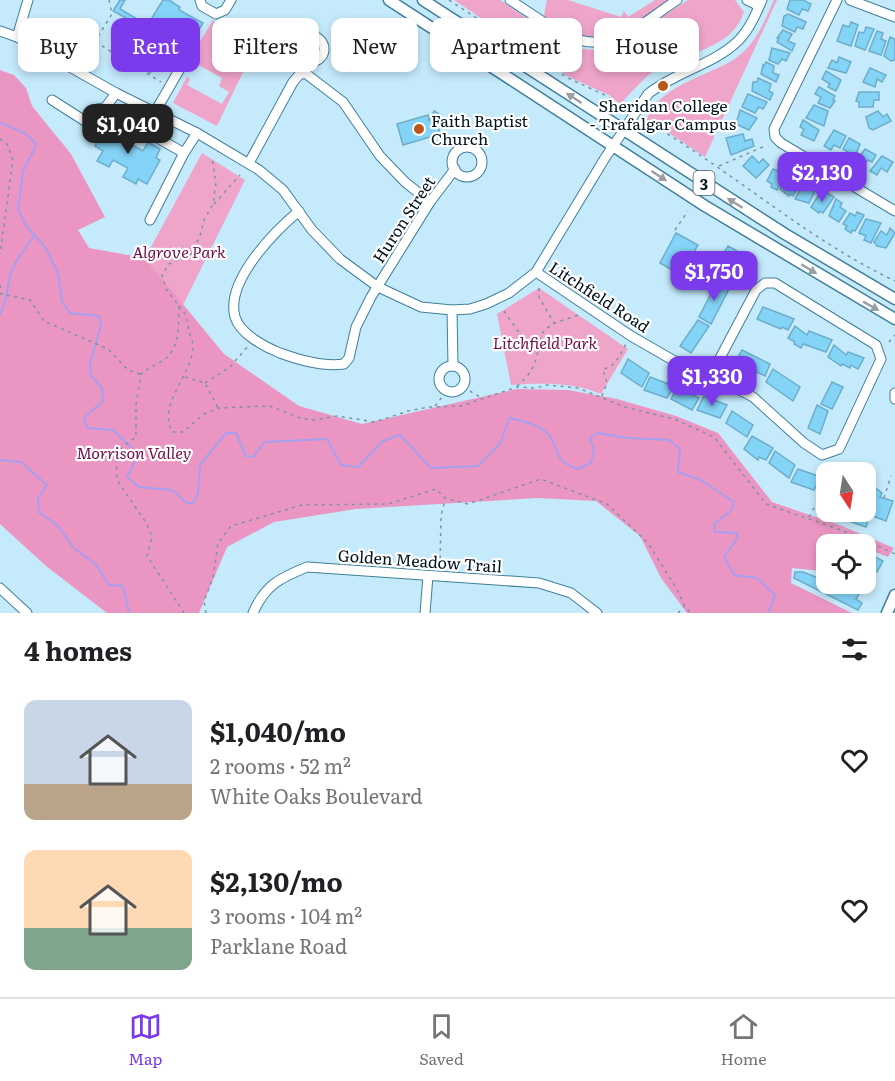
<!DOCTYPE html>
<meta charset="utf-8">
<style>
body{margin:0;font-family:Literata,serif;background:#f6f6f6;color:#202124;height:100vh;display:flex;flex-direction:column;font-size:22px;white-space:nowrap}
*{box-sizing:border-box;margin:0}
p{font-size:20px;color:#757577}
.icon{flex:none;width:33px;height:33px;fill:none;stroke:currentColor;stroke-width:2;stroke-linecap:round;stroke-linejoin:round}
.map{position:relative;height:613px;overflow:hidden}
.details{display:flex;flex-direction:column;background:#fff;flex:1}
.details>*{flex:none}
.top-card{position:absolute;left:18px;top:18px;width:860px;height:54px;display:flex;gap:12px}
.needle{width:39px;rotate:168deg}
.buttons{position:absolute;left:816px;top:462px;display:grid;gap:12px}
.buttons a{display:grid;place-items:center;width:60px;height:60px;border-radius:12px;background:#fff;box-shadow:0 3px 9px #0003;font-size:30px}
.price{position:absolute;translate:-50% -51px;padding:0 14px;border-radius:12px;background:#7c3aed;color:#fff;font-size:20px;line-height:39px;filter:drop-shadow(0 2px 3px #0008)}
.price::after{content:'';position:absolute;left:50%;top:36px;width:18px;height:14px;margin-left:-9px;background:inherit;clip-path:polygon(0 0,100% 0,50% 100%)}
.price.current{background:#222;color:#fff}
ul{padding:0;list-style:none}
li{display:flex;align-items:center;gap:18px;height:150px;padding:0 24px}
li span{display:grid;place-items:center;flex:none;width:168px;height:120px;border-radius:12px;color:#555}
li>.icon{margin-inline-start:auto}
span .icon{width:72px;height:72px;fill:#fffc;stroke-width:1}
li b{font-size:26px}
h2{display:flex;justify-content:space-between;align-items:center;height:72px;padding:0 24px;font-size:26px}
.pill{padding:0 21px;border-radius:12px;background:#fff;box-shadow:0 3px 9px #0003;font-size:21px;line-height:54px}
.pill.current{background:#7c3aed;color:#fff}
.tabs{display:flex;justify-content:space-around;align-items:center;height:84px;border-top:2px solid #e0e0e0;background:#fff;font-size:16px;color:#757577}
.tabs a{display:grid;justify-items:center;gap:3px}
.tabs .current{color:#7c3aed}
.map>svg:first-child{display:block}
.green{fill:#efa5ca}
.forest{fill:#eb96c2}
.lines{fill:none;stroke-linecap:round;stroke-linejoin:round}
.stream{stroke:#a69eef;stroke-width:2}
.building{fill:#84d4f8;stroke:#6dadc9;stroke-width:1.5}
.minor-casing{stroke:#407f9a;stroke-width:11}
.major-casing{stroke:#407f9a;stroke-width:13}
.path{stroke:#7694a3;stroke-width:1.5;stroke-dasharray:3 4.5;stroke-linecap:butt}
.minor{stroke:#fff;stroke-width:9}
.major{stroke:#fff;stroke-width:10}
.oneway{fill:#99a0a4}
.poi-dot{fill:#b85718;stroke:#fff;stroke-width:2}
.labels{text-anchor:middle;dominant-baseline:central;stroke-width:4.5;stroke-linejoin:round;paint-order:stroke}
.shield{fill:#fff;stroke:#4c5960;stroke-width:1.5}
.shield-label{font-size:15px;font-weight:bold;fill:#00121c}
.poi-label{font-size:16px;fill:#00121c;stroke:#fff}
.street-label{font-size:16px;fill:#00121c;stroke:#fff}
.park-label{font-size:16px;font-style:italic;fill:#720c4d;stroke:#fff}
</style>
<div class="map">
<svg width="895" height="613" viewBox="0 0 895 613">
<rect width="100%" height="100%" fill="#c4eafc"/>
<g class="green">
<path d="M454,0h46l56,38 21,10 17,2 22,-4 72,-46h47l9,12c-12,37 -57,40 -87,57 -14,9 -25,23 -37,35l-11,-9 -40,-18z"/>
<path d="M547,0h21l53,17 3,-6 4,6 27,-17h14c-30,19 -56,45 -93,35 -11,-4 -25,-11 -32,-20z"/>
<path d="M774,0h3l-72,157 -39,-26 -20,-9c11,-37 62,-45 90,-64 20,-14 28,-36 38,-58z"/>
<path d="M213,20l4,3 4,-2 38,18 -42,87 -44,-23 14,-26 3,2 -3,6 35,19 7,-12 -10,-6 3,-8 -33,-18z"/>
<path d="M202,153l43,27 -62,125 -38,-47z"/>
<path d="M539,288l89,61 -27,45c-29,-12 -58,-11 -90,-9l-14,-71z"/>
</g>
<path class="forest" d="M0,70l14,5 12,13 6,18 39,48 34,63 -27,13 11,18 56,10 79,96 75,52 63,18 155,-35 51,1 49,9 59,17 42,17 54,69 70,24 52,22 -6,9 -22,-9v-4h-40v25l-4,2 -30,-3 -1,15 61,30h-165l-26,-35 -21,-42 -44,-35 -59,-3 -181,11 -82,13 -47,25 -28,66h-92l-61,-47 -46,-42z"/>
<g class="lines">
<g class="stream">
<path d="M0,123c12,5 32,10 36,23l-13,25 -5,38 7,15 20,23 13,26 4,29 8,11 29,3 2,9 -11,39 1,12 11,12 1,13 -19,17 3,10 26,2 22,21 1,8 -9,18 12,10 33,3 15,13h6l5,-10 2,-28 26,-32h10l10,23 7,1 12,-15 62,-3 14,26 17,2 25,-26 17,-6 31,33 47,-2 23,-24 8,-24c13,3 34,7 42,20 10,17 3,22 26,31l14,-6 3,-13 -4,-12 7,-5 31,5 41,2 11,9 -2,23 23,8 33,22 -2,8 -18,14 1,8 22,1 -1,7 -12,17 10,18 23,3 18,17 -7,18"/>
<path d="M0,314c8,-13 6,-27 11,-41 4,-13 15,-26 23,-37"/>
<path d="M0,460l21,2 26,23 -9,13 1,14 19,14 15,21 23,18 13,20 14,1 6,27"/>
</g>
</g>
<g class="building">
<path d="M120,0h5l-5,9 19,11 -2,4 -24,-13z"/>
<path d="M163,0h6l11,7 -1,3 24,13 -18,29 -8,-5 -4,7 -8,-5 6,-10 -9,-6 -6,9 -14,-8z"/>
<path d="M790,0h13l8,4 -3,7 -6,-2 -3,6 -12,-6z"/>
<path d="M788,14l18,8 -3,7 -6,-2 -2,5 -13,-6 2,-10z"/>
<path d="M139,20l9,5 -6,9 14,8 6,-9 9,6 -6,10 8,5 -8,15 -9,-6 -6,10 -8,-6 4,-7 -7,-4 -8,-5 -5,7 -8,-5 5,-9 -10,-6 10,-15 10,6z"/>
<path d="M851,22l7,3 -7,21 -14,-5 6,-16 6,2z"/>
<path d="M866,27l8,2 -9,21 -10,-4 4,-14 5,1z"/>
<path d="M783,30l9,4 -4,7 7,3 -3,7 -15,-9 2,-4h-2z"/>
<path d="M877,31l6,2 -2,6 5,2 -5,14 -12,-4z"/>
<path d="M890,37l5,2v21l-4,1 -7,-5z"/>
<path d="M772,48l18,5 -4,8 -4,-2 -4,5 -9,-4z"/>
<path d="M839,57l12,5 -5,11 -18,-5 4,-8 5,3z"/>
<path d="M766,62l8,4 -1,7 6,2 -3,7 -15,-8 2,-9 1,1z"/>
<path d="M870,68l16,7 -4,7 -5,-3 -2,8 -12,-5z"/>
<path d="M826,71l15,9 -5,11 -8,-4 2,-3 -8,-5z"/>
<path d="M758,78l13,6 -2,7 4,2 -3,7 -18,-9 1,-9h4z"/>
<path d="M819,87l16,9 -2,4 2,1 -5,7 -12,-5 3,-6 -6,-3z"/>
<path d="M859,92h20v8h-5l-1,7h-14v-5l-3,-1z"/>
<path d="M748,94l19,8 -4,7 -4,-2 -4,6 -13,-6z"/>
<path d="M814,105l14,6 -4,15 -18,-8z"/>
<path d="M740,110l17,8 -8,12 -13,-6z"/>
<path d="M434,111l7,4 -4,7 3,12 -37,11 -6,-21 31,-9 1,5z"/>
<path d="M878,111l5,6 4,-3 4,7 -18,9 -4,-2 -3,-11z"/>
<path d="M803,120l16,10 -5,11 -13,-6 3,-6 -4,-2z"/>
<path d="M119,125l10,6 -6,9 20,11 5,-9 12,7 -4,9 4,2 -13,24 -9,-5 -2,5 -13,-7 5,-9 -15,-8 -4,7 -12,-6 6,-10 -8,-5 10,-20 10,6z"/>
<path d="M834,130l12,6 -6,12 -6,-3 -3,5 -7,-4z"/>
<path d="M743,134l2,7 7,-2 2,7 -23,9 -5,-17z"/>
<path d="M849,138l11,6 -7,17 -8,-4 3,-5 -5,-3z"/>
<path d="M865,149l11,6 -4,7 -4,-2 -6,7 -7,-4z"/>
<path d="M752,156l7,7 4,-4 6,6 -13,13 -13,-12z"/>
<path d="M882,156l11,6 -6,10 -6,-4 -4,7 -7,-4z"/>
<path d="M779,168l7,3 -9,19 -6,-3 1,-3 -5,-3 6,-12 5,2z"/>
<path d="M796,174l7,4 -10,18 -3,-2 -1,2 -9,-7 7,-13 6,3z"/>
<path d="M805,181l7,3 -2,4 5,3 -6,12 -14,-4z"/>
<path d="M827,193l7,4 -11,16 -3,-2 -1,2 -8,-6 7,-11 5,3z"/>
<path d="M836,199l6,4 -2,4 6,4 -7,11 -10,-6z"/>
<path d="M857,212l7,3 -9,16 -3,-1 -1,3 -6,-4 2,-3 -4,-2 7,-11 5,3z"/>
<path d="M866,219l15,4 -10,20 -7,-3 2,-4 -7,-3z"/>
<path d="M890,228l5,5 -9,15 -9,-2 -3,-4 7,-11 6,4z"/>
<path d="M676,233l22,12 -17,30 -21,-12z"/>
<path d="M728,246l11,6 -4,7 3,2 -4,7 2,1 -8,15 -11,-6 9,-15 -2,-1 3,-7 -3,-2z"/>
<path d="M718,280l12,7 -19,37 -12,-7z"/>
<path d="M763,307l31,12 -6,11 -6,-3 -1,2 -24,-10z"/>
<path d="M698,320l11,6 -18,27 -11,-7z"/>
<path d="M795,326l12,9 2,-4 23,9 -6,12 -23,-8 -2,4 -7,-4 1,-2 -7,-4z"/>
<path d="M834,345l12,10 2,-3 16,6 -6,11 -7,-4 -1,3 -8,-4 -1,2 -13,-9z"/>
<path d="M742,350l28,14 -5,12 -30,-14z"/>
<path d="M628,359l21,14 -7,14 -21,-14z"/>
<path d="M773,369l27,18 -7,14 -27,-19z"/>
<path d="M650,377l24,9 -7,12 -23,-8z"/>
<path d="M832,382l11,5 -11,22 -11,-5z"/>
<path d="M677,387l22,11 -7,12 -21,-11z"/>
<path d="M704,396l23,9 -7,13 -23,-8z"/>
<path d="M817,405l11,6 -8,23 -12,-6z"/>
<path d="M732,411l21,14 -6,12 -21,-14z"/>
<path d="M752,436l21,12 -7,12 -7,-3 -1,3 -14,-11z"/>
<path d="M775,451l20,14 -6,13 -20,-15z"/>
<path d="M798,469l23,8 -7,13 -23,-8z"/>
<path d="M869,483l13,10 -2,4 13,4 -7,20 -16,-6 -4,12 -23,-8 3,-7h20v-26l1,1z"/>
<path d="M866,552l17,9 -6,11h-5l-16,27 6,4 -4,7 -64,-32 1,-6h8l23,9v3h40z"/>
</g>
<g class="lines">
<g class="minor-casing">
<g id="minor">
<path d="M200,0l2,6 14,8 9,-4 6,-10"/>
<path d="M510,0l35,23 1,6 8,4 4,-2c50,29 78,-4 119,-31"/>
<path d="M747,0l12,6"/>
<path d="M837,0l-63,129 1,8 6,6 114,68"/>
<path d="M850,0l45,17"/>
<path d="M0,31l17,6 99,56 81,40 62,37 24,20 29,40 28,29 38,28 43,20 31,3 18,-1 16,-5 23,-11 27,-21 69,-114 43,-64c27,-22 65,-29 90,-53 11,-11 18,-27 24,-41"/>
<circle cx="311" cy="49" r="13"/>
<path d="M17,37l11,-37"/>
<path d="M305,73l38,29 37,54 25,26 25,20"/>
<path d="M116,93l-11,15 79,45 13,-20"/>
<path d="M52,100l36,23 9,-14 8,-1"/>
<path d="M155,112l38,-66"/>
<circle cx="467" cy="162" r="15"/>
<path d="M249,163l44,-81 6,-7 6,-2 3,-11"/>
<path d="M299,211c-24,20 -74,70 -64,106 5,17 30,30 45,36 19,7 43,14 64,11l5,-6 7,-31 15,-30 59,-95 25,-33"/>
<path d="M150,220l34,-67"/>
<path d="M536,272l95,64 54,31 26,8 42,22 51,46 18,12 17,-6 42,-90 -5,-14 -101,-62h-10l-9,7 -45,85"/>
<path d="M452,310l1,56"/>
<circle cx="452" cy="379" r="13"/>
<path d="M895,393v6"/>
<path d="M0,588l27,25"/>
<path d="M253,613c12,-28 27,-35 54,-46l232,16 32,10 26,20"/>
<path d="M425,613l3,-37"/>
</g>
</g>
<g class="major-casing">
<g id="major">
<path d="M389,0l316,206 190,113"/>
<path d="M423,0l362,234 110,65"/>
<path d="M887,613l8,-18"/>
</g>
</g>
<g class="path">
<path d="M109,0l3,14 -15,24 2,6 62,38"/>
<path d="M449,0l119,78 39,18 15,14"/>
<path d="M134,65l5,-9"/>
<path d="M647,125l9,2c82,49 153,113 239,154"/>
<path d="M0,139l7,5 6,16 -13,94"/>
<path d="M719,166l46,-20"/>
<path d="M214,204l26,-29"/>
<path d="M675,230l13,-19"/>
<path d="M0,285l1,9 29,6 14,21 64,28 20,21 12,4"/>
<path d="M539,288v9l15,26"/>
<path d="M179,306c8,8 8,14 10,25 1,5 5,12 4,18 -3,29 -35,54 -21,83h11l21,-18 14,-6 52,-2 30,12 13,2 24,-4 38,6 33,-11 21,-4 32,-1 56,-19 18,1 12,-3 31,3 47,19 49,12 40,18 52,67 89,31 40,19"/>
<path d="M504,311l21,30 10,6"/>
<path d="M889,342l6,-7"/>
<path d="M185,377l20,6 13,25"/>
<path d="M205,383l25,-16 19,-22"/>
<path d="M517,386c9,-8 16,-15 19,-27 4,-13 0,-24 14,-33 9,-6 22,-8 31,-12"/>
<path d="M470,391l10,6"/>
<path d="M602,396l5,-13 -4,-14c13,-2 17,-15 23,-25"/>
<path d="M435,406l7,-9"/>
<path d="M833,465v7"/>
<path d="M858,472l4,-12"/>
<path d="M884,498l7,-22"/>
<path d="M809,517l17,-31"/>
<path d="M440,566l1,-50 4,-16"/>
<path d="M184,613l-37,-57 5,-19 -5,-13 -30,-44 -1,-28 20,-15v-33l5,-30c8,-6 16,-10 24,-15 16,-12 13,-36 14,-53l-13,-17 -4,-14 7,-11 22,-10 9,-18 4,-16 9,-16 3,-21 -4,-25"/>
<path d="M206,613l-2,-12 9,-23 5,-35 13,-17 71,-21 86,-1 48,-15 9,9 23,6 73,-25 66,25 41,39 30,48 7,16 6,6"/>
<path d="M678,613l6,-6"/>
</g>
<use href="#minor" class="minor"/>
<use href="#major" class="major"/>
</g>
<defs><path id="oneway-solid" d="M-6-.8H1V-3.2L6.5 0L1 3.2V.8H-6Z" transform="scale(1.5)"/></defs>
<g class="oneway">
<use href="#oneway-solid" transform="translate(574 98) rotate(-147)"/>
<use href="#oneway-solid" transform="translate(659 176) rotate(33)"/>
<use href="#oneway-solid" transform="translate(735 203) rotate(-148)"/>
<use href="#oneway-solid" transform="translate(809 269) rotate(31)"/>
<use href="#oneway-solid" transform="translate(871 306) rotate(29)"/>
</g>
<g class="poi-dot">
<circle cx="663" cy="86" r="6"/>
<circle cx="419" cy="129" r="6"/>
</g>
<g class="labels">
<rect class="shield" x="693.5" y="171" width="21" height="24" rx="4.5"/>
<g class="shield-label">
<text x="704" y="183">3</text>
</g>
<g class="poi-label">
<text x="663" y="105">Sheridan College<tspan x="663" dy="18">- Trafalgar Campus</tspan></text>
<text x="431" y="120" text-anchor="start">Faith Baptist<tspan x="431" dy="18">Church</tspan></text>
</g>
<g class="street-label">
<text transform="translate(403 219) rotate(-57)">Huron Street</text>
<text transform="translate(600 296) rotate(33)">Litchfield Road</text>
<text transform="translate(420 560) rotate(4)">Golden Meadow Trail</text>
</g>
<g class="park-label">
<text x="179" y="251">Algrove Park</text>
<text x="545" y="342">Litchfield Park</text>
<text x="134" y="452">Morrison Valley</text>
</g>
</g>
</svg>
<div class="buttons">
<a><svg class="needle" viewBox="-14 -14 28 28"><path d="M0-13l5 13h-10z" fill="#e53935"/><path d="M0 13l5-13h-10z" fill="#757577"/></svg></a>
<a><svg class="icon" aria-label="locate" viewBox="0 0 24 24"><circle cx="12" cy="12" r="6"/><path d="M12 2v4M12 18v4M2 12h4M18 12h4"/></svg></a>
</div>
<b class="price current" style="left:128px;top:155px">$1,040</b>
<b class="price" style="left:822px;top:203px">$2,130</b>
<b class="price" style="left:714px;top:302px">$1,750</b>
<b class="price" style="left:712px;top:407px">$1,330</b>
<div class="top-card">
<a class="pill">Buy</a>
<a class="pill current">Rent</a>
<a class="pill">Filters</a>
<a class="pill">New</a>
<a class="pill">Apartment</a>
<a class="pill">House</a>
</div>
</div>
<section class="details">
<h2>4 homes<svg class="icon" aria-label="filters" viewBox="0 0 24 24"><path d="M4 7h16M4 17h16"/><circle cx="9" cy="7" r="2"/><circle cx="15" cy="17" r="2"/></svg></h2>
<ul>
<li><span style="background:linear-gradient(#c9d6e8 70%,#b9a48a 0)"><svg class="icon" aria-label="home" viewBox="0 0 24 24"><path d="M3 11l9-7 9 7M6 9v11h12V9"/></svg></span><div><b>$1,040/mo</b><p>2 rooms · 52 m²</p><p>White Oaks Boulevard</p></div><svg class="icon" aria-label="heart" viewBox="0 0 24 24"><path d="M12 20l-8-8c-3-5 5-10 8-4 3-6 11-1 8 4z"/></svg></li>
<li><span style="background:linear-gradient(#ffd9b3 65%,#7fa58c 0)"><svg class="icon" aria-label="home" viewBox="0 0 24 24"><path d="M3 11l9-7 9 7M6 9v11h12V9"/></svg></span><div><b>$2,130/mo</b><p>3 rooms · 104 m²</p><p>Parklane Road</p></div><svg class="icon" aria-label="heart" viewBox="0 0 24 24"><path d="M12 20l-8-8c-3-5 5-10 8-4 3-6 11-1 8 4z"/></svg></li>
</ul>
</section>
<nav class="tabs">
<a class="current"><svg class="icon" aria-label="map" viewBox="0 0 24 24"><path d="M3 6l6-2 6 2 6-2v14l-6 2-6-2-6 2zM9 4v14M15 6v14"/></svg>Map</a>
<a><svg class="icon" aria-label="saved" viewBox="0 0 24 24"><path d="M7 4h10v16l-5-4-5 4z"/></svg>Saved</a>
<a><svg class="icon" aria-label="home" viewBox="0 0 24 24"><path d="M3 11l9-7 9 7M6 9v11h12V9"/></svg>Home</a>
</nav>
